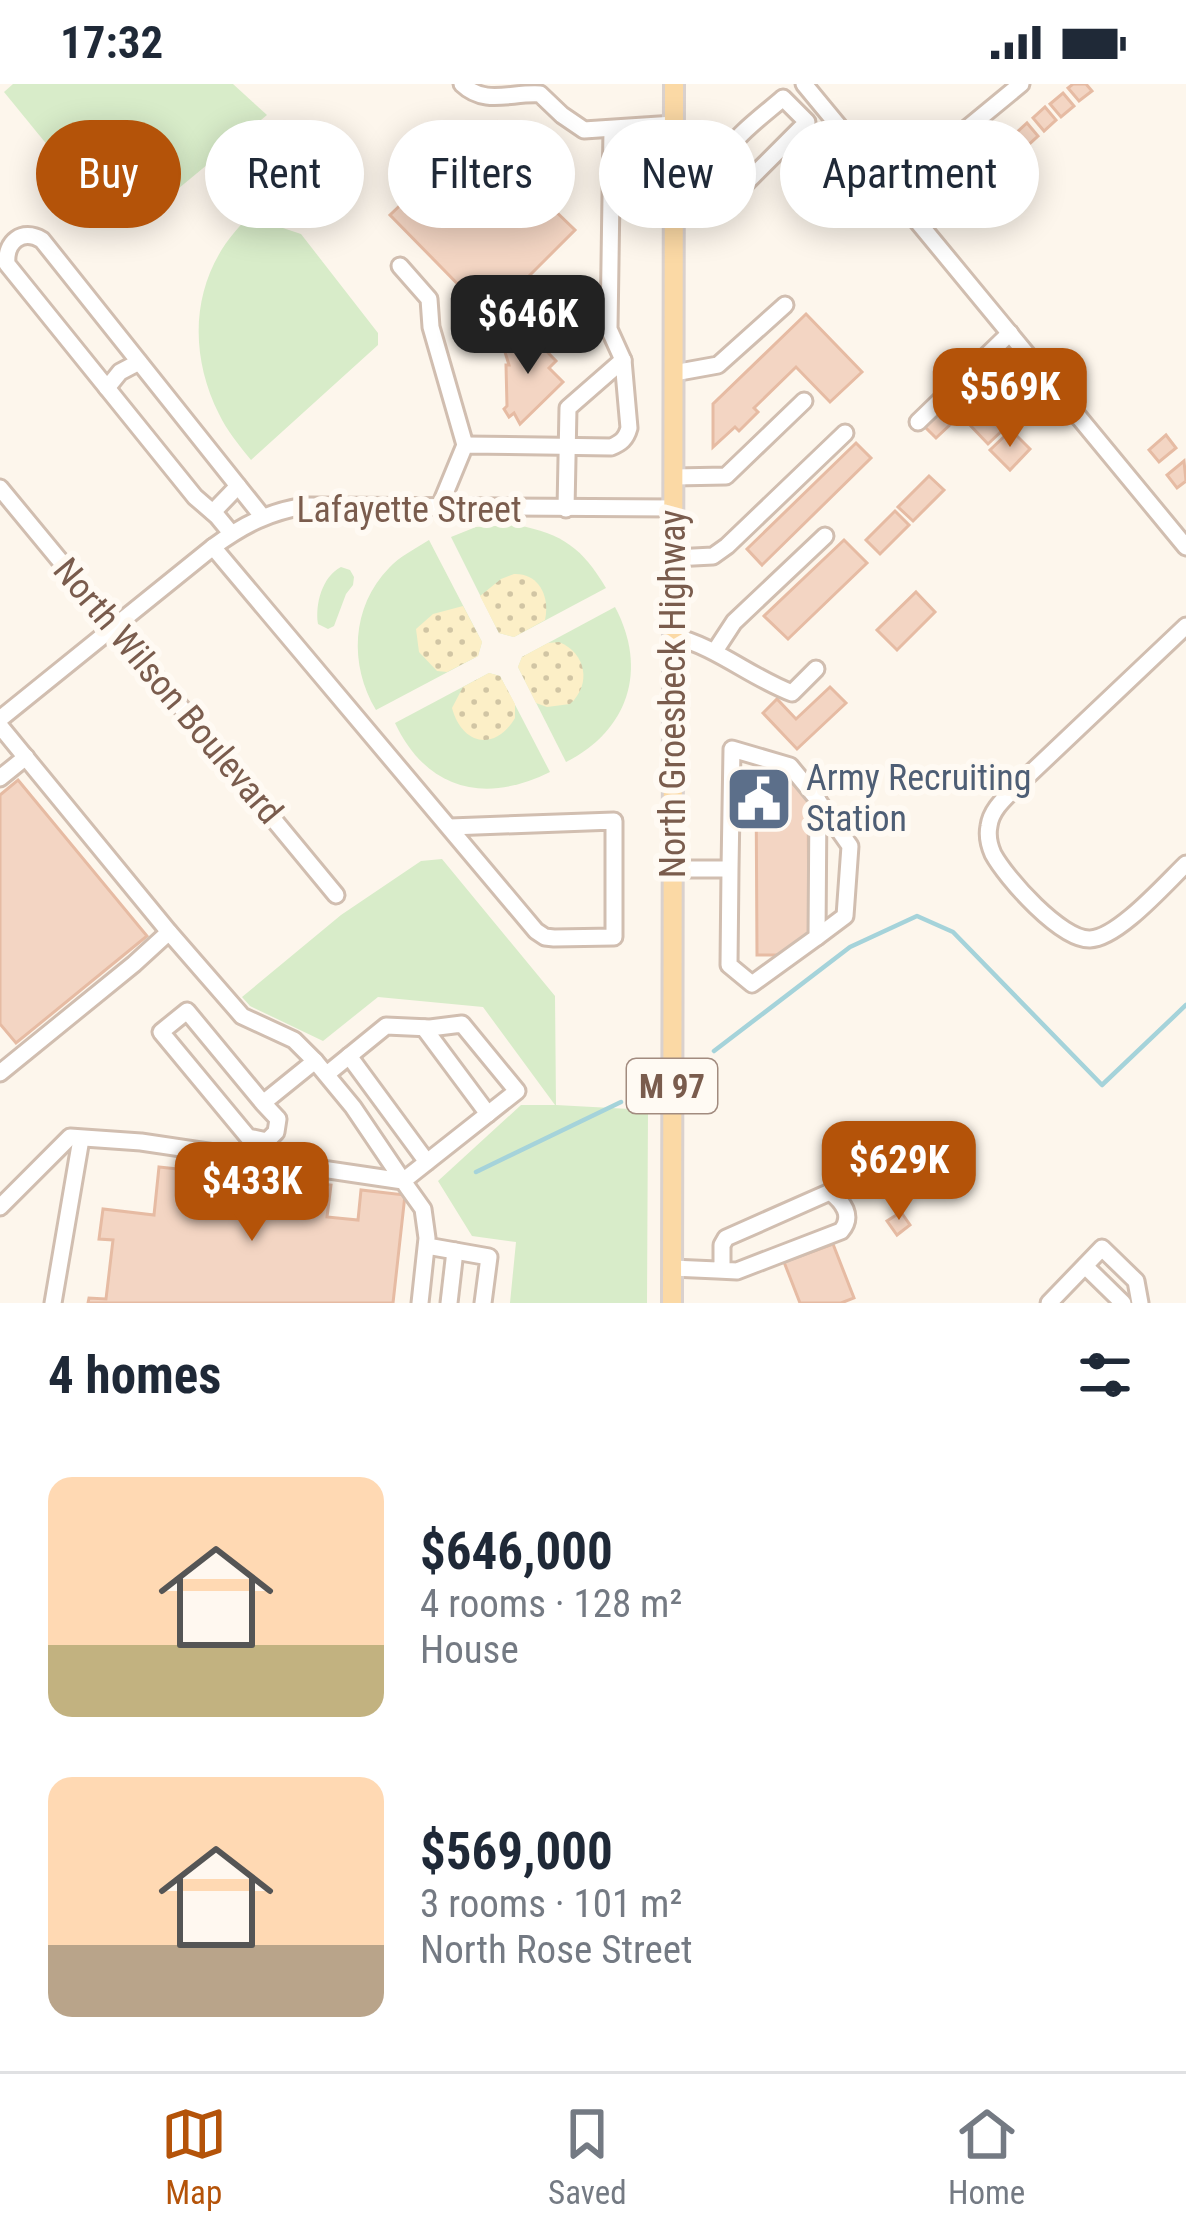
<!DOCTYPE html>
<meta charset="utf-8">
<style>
body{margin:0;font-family:"Roboto Condensed",sans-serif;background:#f6f6f7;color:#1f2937;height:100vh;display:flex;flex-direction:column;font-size:45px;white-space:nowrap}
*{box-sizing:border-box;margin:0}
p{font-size:39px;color:#747a83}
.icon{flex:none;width:66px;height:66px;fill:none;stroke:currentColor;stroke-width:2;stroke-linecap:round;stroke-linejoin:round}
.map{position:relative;height:1219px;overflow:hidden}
.side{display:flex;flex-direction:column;background:#fff;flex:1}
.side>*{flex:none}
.hud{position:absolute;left:36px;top:36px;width:1116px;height:108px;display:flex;gap:24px}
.price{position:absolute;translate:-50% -102px;padding:0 27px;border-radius:24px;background:#b45309;color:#fff;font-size:39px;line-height:78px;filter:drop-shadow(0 3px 6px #0008)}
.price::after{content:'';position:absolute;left:50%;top:72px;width:36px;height:27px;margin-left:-18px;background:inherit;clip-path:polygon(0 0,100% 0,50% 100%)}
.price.on{background:#222;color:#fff}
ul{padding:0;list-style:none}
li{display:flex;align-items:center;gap:36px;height:300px;padding:0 48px}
li span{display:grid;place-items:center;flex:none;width:336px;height:240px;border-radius:24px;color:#555}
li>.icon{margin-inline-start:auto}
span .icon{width:144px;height:144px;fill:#fffc;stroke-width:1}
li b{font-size:51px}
h2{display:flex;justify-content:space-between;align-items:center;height:144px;padding:0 48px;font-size:51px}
.pill{padding:0 42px;border-radius:54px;background:#fff;box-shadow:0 6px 30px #0003;font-size:42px;line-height:108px}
.pill.on{background:#b45309;color:#fff}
.status{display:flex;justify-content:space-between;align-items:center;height:84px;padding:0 60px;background:#fff;direction:ltr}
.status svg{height:33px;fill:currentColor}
.menu{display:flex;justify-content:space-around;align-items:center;height:168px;border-top:3px solid #e0e1e3;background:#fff;font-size:33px;color:#747a83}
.menu a{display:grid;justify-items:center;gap:6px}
.menu .on{color:#b45309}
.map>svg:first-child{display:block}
.green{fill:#d8ecc9}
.sand{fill:url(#sand-dots)}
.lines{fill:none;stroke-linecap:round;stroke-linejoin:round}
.stream{stroke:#a5d3da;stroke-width:4.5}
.building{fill:#f3d5c3;stroke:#e6bba3;stroke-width:3}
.minor-casing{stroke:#d1beb0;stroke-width:21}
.major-casing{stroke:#dad1cd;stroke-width:24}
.minor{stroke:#fff;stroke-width:15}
.major{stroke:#fbd9a5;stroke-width:18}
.labels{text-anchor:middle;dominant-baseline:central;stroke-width:12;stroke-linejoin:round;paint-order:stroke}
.shield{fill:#fffaf3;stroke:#a28b7f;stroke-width:3}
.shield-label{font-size:33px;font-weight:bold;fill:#7a5c4d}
.street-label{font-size:36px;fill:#7a5c4d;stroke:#fffaf3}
.service-label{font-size:36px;fill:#4e5e75;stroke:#fffaf3;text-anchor:start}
</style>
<div class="status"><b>17:32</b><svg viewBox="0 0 49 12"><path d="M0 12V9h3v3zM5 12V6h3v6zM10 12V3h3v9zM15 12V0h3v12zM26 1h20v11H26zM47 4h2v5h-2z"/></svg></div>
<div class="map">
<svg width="1186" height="1219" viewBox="0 0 1186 1219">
<defs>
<pattern id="sand-dots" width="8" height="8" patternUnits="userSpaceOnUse" patternTransform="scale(3)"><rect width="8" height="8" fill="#fcefc7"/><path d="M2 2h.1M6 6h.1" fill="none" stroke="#d1c5a4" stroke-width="1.8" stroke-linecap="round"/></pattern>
</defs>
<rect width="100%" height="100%" fill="#fdf6ec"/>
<g class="green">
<path d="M13,0h220l34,31 -135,112 -17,1 -111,-136z"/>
<path d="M262,122l18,21 21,7 77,99v12l-127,115c-12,-15 -24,-29 -32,-46 -37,-74 -24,-157 43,-208z"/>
<path d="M517,441c46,9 65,23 89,63l-92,49 -15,-4 -48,-96 25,-10z"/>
<path d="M429,456l53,102 -4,14 -102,54c-27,-45 -25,-103 13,-142 11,-12 26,-19 40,-28z"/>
<path d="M341,483l9,3 4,7 -1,8 -7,9 -12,32 -6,3 -10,-5c-3,-20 4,-47 23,-57z"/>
<path d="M615,523c33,62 14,123 -49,155l-48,-95 4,-10z"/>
<path d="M489,589l11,3 50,96c-64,32 -123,19 -155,-49z"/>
<path d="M442,775l113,137 1,109 92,5 -1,193h-137l6,-61 -44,-6 -34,-55 83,-76h34l-72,-98 -105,-10 -55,44 -73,-35 -8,-9 99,-82 80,-54z"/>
</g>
<g class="sand">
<path d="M514,490c26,-1 36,24 31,46l-31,17 -15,-4 -19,-37 21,-17z"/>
<path d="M463,522l19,36 -4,14 -31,16 -10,-1 -18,-19 -3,-23 17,-15z"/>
<path d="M559,558c27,11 33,42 11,62l-23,3 -11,-4 -18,-36 4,-10 26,-14z"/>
<path d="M489,589l11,3 15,28v14c-20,34 -53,27 -63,-10l11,-21z"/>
</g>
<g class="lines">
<g class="stream">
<path d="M714,967l136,-104 67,-31 36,16 149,153 84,-80"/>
<path d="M476,1088l145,-70"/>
</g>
</g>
<g class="building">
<path d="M1073,0h13l6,7 -13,10 -11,-13z"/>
<path d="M1063,9l11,13 -13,11 -11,-13z"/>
<path d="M1045,23l11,13 -12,11 -11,-13z"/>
<path d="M497,38l65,66 -15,15 28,27 -86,86 -99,-101 89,-85 5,5z"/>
<path d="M1027,39l11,13 -12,11 -11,-13z"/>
<path d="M1009,53l11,13 -12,11 -11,-13z"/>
<path d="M806,230l56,58 -32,30 -34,-35 -42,41 4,4 -19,19 -4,-4 -22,20v-43z"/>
<path d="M527,247l29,30 -7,7 14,14 -43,42 -6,-11 -5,4 -5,-8 3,-3 -1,-41h3l-4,-13z"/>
<path d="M991,278l12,13 -67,63 -12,-12z"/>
<path d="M990,320l19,20 -21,20 -19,-20z"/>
<path d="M1011,346l19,19 -20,21 -20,-20z"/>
<path d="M1166,351l10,13 -17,14 -10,-12z"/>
<path d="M856,359l15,15 -109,107 -15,-16z"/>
<path d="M1184,377l2,20 -9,7 -10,-13z"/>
<path d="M929,392l15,14 -31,31 -15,-14z"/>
<path d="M895,427l14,14 -29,29 -14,-14z"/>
<path d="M844,456l23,23 -79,76 -24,-23z"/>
<path d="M916,508l19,20 -38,38 -20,-20z"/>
<path d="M830,603l16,16 -49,46 -34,-36 14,-14 19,20z"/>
<path d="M756,692h26l26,18 1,140 -26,21h-26z"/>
<path d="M18,696l129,156 -131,107 -16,-19v-229z"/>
<path d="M159,1083l172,18 -4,32 31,3 3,-30 44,5 -12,108h-305l1,-5 17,1 7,-59 -14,-1 4,-30 51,6z"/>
<path d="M901,1128l9,13 -13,10 -10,-14z"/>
<path d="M833,1160l21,54 -13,5h-41l-16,-41z"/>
</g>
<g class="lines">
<g class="minor-casing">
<g id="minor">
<path d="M462,0c23,22 49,8 78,10l22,21 22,15 90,-6"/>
<path d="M804,0l382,463"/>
<path d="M891,107l130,-107"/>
<path d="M674,124l44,-3 11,-5 78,-78 -24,-24c-13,12 -52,40 -56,56 -3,11 6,27 10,38"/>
<path d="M400,182l29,33 2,28 34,118"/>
<path d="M674,289l44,-8 67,-60"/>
<path d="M107,304l13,-16 19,-10"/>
<path d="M918,338l92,-89"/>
<path d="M674,393l52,-1 78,-75"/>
<path d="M0,404l336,407"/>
<path d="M439,424l26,-63 146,2c10,-4 15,-8 18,-19l-6,-68"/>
<path d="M566,425l2,-101 55,-48 -14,-31 3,-200"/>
<path d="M213,428l25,-26"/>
<path d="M231,449l-14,-17 -22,-19 -188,-233c-2,-22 15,-36 35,-24l220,276"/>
<path d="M213,463l323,384 9,6 9,1 60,-1v-116l-164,6"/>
<path d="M674,474l39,-2 14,-10 118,-113"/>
<path d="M1186,542l-171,162c-11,11 -24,22 -26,38 -2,10 0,19 4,28 13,24 68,86 97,85 28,-1 76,-56 96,-75"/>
<path d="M673,552c44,11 77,41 119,57l24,-24"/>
<path d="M715,567l19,-29 91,-86"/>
<path d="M0,635l213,-172c30,-22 57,-36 93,-41l368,2"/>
<path d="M0,642l169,206 73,84 52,24 21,21 38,46 50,74 114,-90 -55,-67 -32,4 -44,-2 -59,48"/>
<path d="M0,694l26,-21"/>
<path d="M673,785h57l-1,96 23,19 65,-47 1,-137 -28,-34 -58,-17 -2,120"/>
<path d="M817,853l28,-21 5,-70 -31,-44"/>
<path d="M424,944l64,86"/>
<path d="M349,972l78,106"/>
<path d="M0,989l134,-109 35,-32"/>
<path d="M263,1019l-76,-92 -26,21 87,105 19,4 9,-9 2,-13 -15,-16 52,-42"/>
<path d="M0,1123l70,-70 71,5 262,39 20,28 4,29 -7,65"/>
<path d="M427,1162l62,11 -6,46"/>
<path d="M1085,1182l38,37"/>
<path d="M672,1184l45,2 20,1 104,-40c13,-15 2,-29 -11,-39l-104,46 -4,7v25"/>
<path d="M53,1219l28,-164"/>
<path d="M449,1219l6,-52"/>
<path d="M1049,1219l53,-55 34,33 4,22"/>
</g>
</g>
<g class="major-casing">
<path id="major" d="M672,1219l2,-1219"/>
</g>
<use href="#minor" class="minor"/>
<use href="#major" class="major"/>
</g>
<defs>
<g id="civic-square" transform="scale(3.45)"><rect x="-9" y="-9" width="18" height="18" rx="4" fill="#5c6f8a" stroke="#fffaf3"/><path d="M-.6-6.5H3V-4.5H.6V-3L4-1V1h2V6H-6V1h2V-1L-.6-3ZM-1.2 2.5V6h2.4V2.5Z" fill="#fff"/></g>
</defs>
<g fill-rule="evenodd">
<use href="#civic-square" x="759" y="715"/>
</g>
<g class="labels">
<rect class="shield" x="627" y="975" width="90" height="54" rx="9"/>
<g class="shield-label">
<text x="672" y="1002">M 97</text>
</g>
<g class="street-label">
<text x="409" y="426">Lafayette Street</text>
<text transform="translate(168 607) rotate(50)">North Wilson Boulevard</text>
<text transform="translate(673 610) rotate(-90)">North Groesbeck Highway</text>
</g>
<g class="service-label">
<text x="806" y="694">Army Recruiting<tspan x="806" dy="41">Station</tspan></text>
</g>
</g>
</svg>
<b class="price on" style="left:528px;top:293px">$646K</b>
<b class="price" style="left:1010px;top:366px">$569K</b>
<b class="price" style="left:899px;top:1139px">$629K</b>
<b class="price" style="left:252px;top:1160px">$433K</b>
<div class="hud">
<a class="pill on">Buy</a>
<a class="pill">Rent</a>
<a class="pill">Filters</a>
<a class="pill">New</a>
<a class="pill">Apartment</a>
</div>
</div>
<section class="side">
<h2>4 homes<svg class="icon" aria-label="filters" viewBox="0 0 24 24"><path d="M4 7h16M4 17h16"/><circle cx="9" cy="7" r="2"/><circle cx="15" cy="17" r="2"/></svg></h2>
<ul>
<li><span style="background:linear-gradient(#ffd9b3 70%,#c2b280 0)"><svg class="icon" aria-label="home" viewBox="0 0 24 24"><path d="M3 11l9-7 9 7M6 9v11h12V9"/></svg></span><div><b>$646,000</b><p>4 rooms · 128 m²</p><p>House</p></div></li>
<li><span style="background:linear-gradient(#ffd9b3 70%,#b9a48a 0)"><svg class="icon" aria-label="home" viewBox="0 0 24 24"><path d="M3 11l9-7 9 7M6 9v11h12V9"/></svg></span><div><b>$569,000</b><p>3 rooms · 101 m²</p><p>North Rose Street</p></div></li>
</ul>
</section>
<nav class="menu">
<a class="on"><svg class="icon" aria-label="map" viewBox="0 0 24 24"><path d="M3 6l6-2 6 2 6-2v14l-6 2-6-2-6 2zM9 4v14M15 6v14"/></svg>Map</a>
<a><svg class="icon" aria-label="saved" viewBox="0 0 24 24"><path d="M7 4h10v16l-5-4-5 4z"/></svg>Saved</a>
<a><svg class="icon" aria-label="home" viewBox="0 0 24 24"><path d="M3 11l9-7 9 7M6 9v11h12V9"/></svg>Home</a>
</nav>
